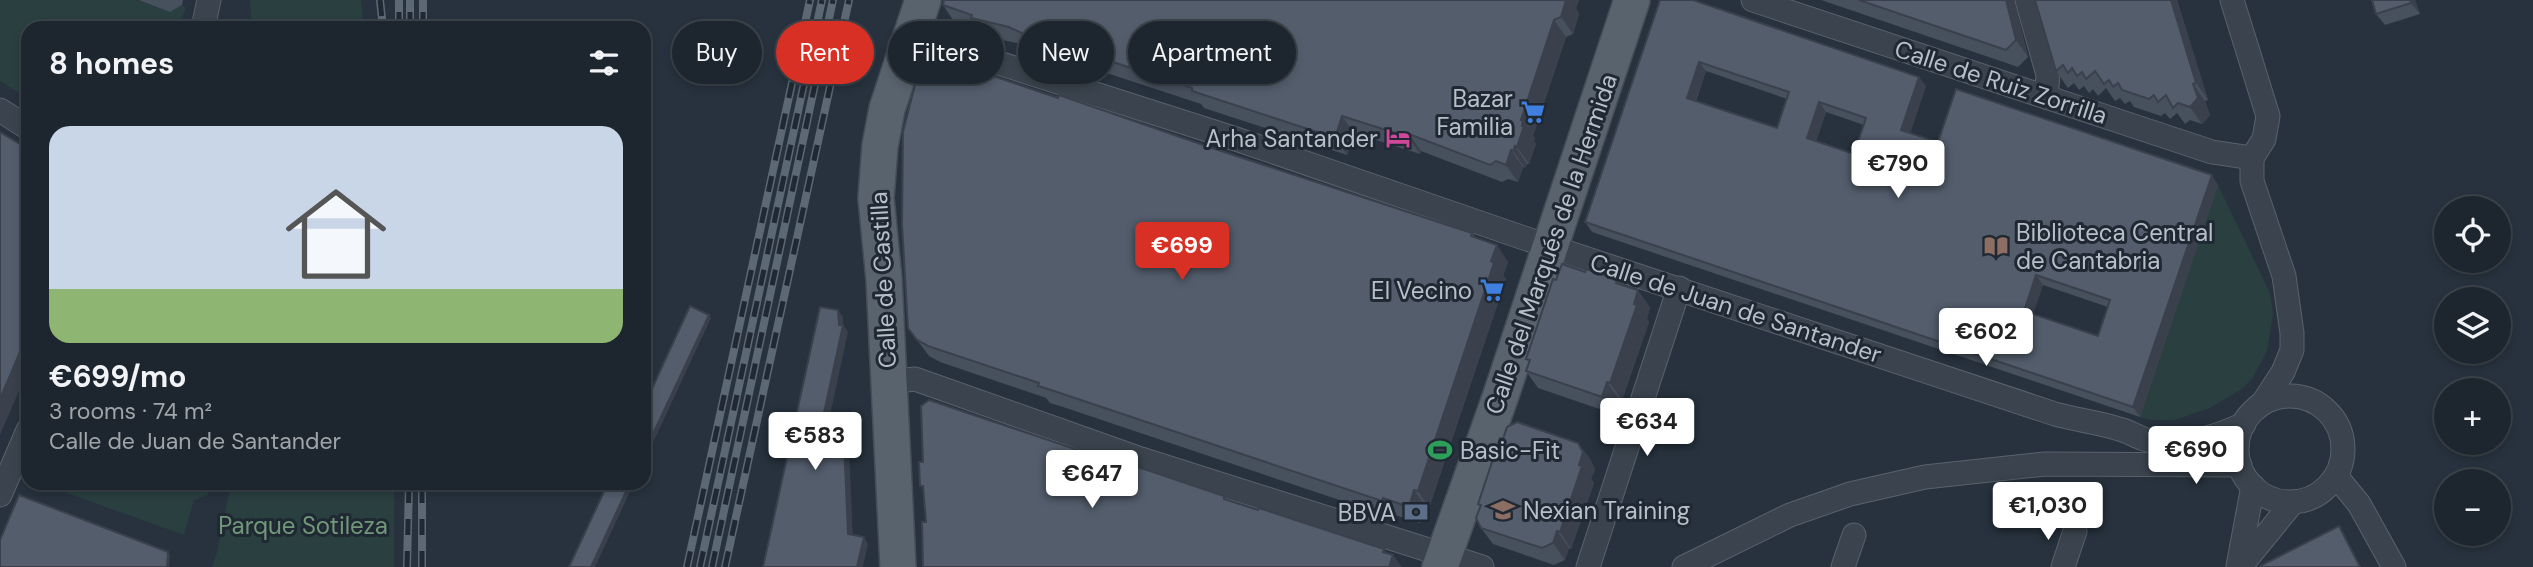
<!DOCTYPE html>
<meta charset="utf-8">
<style>
body{margin:0;font-family:"DM Sans",sans-serif;background:#252e36;color:#f1f3f6;height:100vh;display:flex;flex-direction:column;font-size:26px;white-space:nowrap}
*{box-sizing:border-box;margin:0}
p{font-size:23px;color:#a0a5aa}
.icon{flex:none;width:38px;height:38px;fill:none;stroke:currentColor;stroke-width:2;stroke-linecap:round;stroke-linejoin:round}
.map{position:relative;flex:1;overflow:hidden}
.sheet{position:absolute;left:21px;top:21px;width:630px;height:469px;display:flex;flex-direction:column;background:#1d262e;border-radius:21px;box-shadow:0 4px 10px #0003,0 0 0 2px #3b434a}
.sheet>*{flex:none}
.banner{position:absolute;left:672px;top:21px;width:665px;height:63px;display:flex;gap:14px}
.tools{position:absolute;left:2434px;top:196px;display:grid;gap:14px}
.tools a{display:grid;place-items:center;width:77px;height:77px;border-radius:50%;background:#1d262e;box-shadow:0 4px 10px #0003,0 0 0 2px #3b434a;font-size:35px}
.price{position:absolute;translate:-50% -60px;padding:0 16px;border-radius:7px;background:#fff;color:#222;font-size:23px;line-height:46px;filter:drop-shadow(0 2px 4px #0008)}
.price::after{content:'';position:absolute;left:50%;top:42px;width:21px;height:16px;margin-left:-10px;background:inherit;clip-path:polygon(0 0,100% 0,50% 100%)}
.price.active{background:#d93025;color:#fff}
ul{padding:0;list-style:none}
li{display:grid;align-content:center;gap:14px;height:371px;padding:0 28px}
li+li{border-top:2px solid #3b434a}
li span{display:grid;place-items:center;height:217px;border-radius:21px;color:#555}
li>.icon{margin-inline-start:auto}
span .icon{width:126px;height:126px;fill:#fffc;stroke-width:1}
li b{font-size:30px}
h2{display:flex;justify-content:space-between;align-items:center;height:84px;padding:0 28px;font-size:30px}
.pill{padding:0 24px;border-radius:32px;background:#1d262e;box-shadow:0 4px 10px #0003,0 0 0 2px #3b434a;font-size:24px;line-height:63px}
.pill.active{background:#d93025;color:#fff}
.map>svg:first-child{display:block}
.green{fill:#2a3f40}
.lines{fill:none;stroke-linecap:round;stroke-linejoin:round}
.street-casing{stroke:#59626c;stroke-width:25}
.primary-casing{stroke:#444d57;stroke-width:38}
.street{stroke:#3b444e;stroke-width:23}
.primary{stroke:#59636e;stroke-width:35}
.rail-casing{stroke:#5d6875;stroke-width:8}
.rail{stroke:#202933;stroke-width:5;stroke-dasharray:16;stroke-linecap:butt}
.wall{fill:#47505d;fill-rule:evenodd}
.shaded-wall{fill:#3a414c}
.building{fill:#535d6c;stroke:#3a414c;stroke-width:2;fill-rule:evenodd}
.labels{text-anchor:middle;dominant-baseline:central;stroke-width:6;stroke-linejoin:round;paint-order:stroke}
.street-label{font-size:24px;fill:#b7bfc9;stroke:#202933}
.poi-label{font-size:24px;fill:#b7bfc9;stroke:#202933;text-anchor:end}
.park-label{font-size:24px;fill:#709878;stroke:#202933}
</style>
<div class="map">
<svg width="2533" height="567" viewBox="0 0 2533 567">
<rect width="100%" height="100%" fill="#27323e"/>
<g class="green">
<path d="M0,0h136l34,12 12,-7 4,3 -8,20h-150v70l-28,-17z"/>
<path d="M250,0h111l3,28h-112z"/>
<path d="M2218,185l52,108 3,20 -6,38 -15,28 -12,11 -30,18 -36,12h-24l-10,-3z"/>
<path d="M39,483h172l-3,12 -14,5 -10,35z"/>
<path d="M231,483h163v84h-182l5,-15z"/>
</g>
<g class="lines">
<g class="street-casing">
<g id="street">
<path d="M1753,0l459,152 40,6"/>
<path d="M2027,0l21,75 -2,22"/>
<path d="M2232,0l36,116 -4,23 -12,19v23l32,95 8,57v17l-9,22 -19,29"/>
<path d="M203,28l6,-28"/>
<path d="M911,35l325,104 285,98 534,177c21,6 43,8 64,15 9,2 16,7 25,10 33,11 70,-1 100,-15"/>
<path d="M0,110l28,18"/>
<path d="M889,382l26,-3 226,80 341,108"/>
<circle cx="2290" cy="449" r="53"/>
<path d="M2336,476l23,28 35,63"/>
<path d="M0,495l28,-65"/>
<path d="M2238,566l15,-80"/>
<path d="M1588,567l91,-279"/>
<path d="M1684,567l106,-52 60,-21 75,-17 120,-13 195,1"/>
<path d="M1843,567l11,-32"/>
<path d="M2063,567l12,-36"/>
<path d="M2240,567l53,-65"/>
</g>
</g>
<g class="primary-casing">
<g id="primary">
<path d="M898,567l-14,-288 -8,-81 4,-52 7,-37 36,-109"/>
<path d="M1440,567l61,-172 131,-395"/>
</g>
</g>
<use href="#street" class="street"/>
<use href="#primary" class="primary"/>
<g class="rail-casing">
<g id="rail">
<path d="M380,0l3,28"/>
<path d="M399,28v-28"/>
<path d="M410,28v-28"/>
<path d="M423,28v-28"/>
<path d="M407,567l2,-84"/>
<path d="M422,567v-84"/>
<path d="M687,567l123,-567"/>
<path d="M700,567l122,-567"/>
<path d="M712,567l121,-567"/>
<path d="M725,567l124,-567"/>
</g>
</g>
<use href="#rail" class="rail"/>
</g>
<g class="wall">
<path d="M138,0h45l-1,5 -12,7z"/>
<path d="M944,0h635l-3,8 3,6 -6,20 -7,3 -33,99 2,2 -1,3 2,3 -7,20h-2l-2,4 -2,-1 -5,15 -10,-3 -6,3 -81,-31 -1,3 -66,-21 -7,22 -143,-47 -3,-4 -67,-22 -79,-26 -1,2 -8,-2 -25,-12 -38,-8 -3,-5 -25,-8 -12,-18z"/>
<path d="M1660,0l266,86 -16,47 28,9 280,43 -78,232 -548,-185 -7,-10zM1706,71l81,28 -10,29 -81,-27zM1826,112l38,13 -10,29 -38,-13zM2043,285l65,22 -10,29 -65,-22z"/>
<path d="M1821,0h193l14,57 -10,10z"/>
<path d="M2035,0h142l31,100 -3,1 5,14 -8,9 -12,-4 -5,4 -8,-11 -7,6 -5,-6 -4,3 -27,-9 -4,-6 -5,3 -5,-6 -5,3 -9,-13 -8,8 -5,-7 -4,4 -5,-7 -5,4 -5,-7 -6,5 -12,-17z"/>
<path d="M2415,0l5,14 -35,11 -9,-11z"/>
<path d="M949,61l523,172 3,4 33,25 -5,14 3,3 -77,229 -3,-1 -6,16 -25,-8 -2,3 -330,-111 -13,-4 -4,-5 -106,-36 -11,-6 -21,-28 7,-242 -11,-16z"/>
<path d="M1585,272l32,7 4,5 29,23 -3,12 2,3 -27,78 -3,-1 -5,15 -76,-26 -12,-17 3,-8 -3,-4z"/>
<path d="M1578,443l12,16 5,10 -4,10 3,4 -23,66 -2,-1 -4,12 -11,5 -61,-21 -12,-16 -1,-20 -2,-4z"/>
</g>
<g class="shaded-wall">
<path d="M1566,0h13l-3,8 3,6 -6,20 -12,-17z"/>
<path d="M2006,0h8l14,57 -12,-17z"/>
<path d="M2171,0h6l31,100 -12,-17z"/>
<path d="M2411,0h4l5,14 -9,-11z"/>
<path d="M1554,20l12,17 -33,99 2,2 -1,3 2,3 -7,20 -12,-17 5,-21 -1,-6z"/>
<path d="M1043,39l12,17 -1,2 -12,-17z"/>
<path d="M1699,62l7,9 -13,36 -6,-9z"/>
<path d="M1919,77l7,9 -18,54 -7,-10z"/>
<path d="M2193,84l12,17 5,14 -8,9 -12,-17z"/>
<path d="M1819,102l7,10 -12,36 -7,-10z"/>
<path d="M1342,116l12,17 -7,22 -12,-17z"/>
<path d="M1409,134l12,17 -1,3 -12,-17z"/>
<path d="M1515,146l12,18 -2,4 -12,-17z"/>
<path d="M1511,150l12,17 -5,15 -12,-17z"/>
<path d="M2212,175l6,10 -78,232 -7,-10z"/>
<path d="M1497,245l11,17 -5,14 3,3 -77,229 -11,-17z"/>
<path d="M2036,275l7,10 -12,35 -7,-9z"/>
<path d="M1638,290l12,17 -3,12 2,3 -27,78 -12,-17z"/>
<path d="M838,310l5,7v8l5,7 -19,88 -5,-7 15,-88z"/>
<path d="M709,315l2,3 -67,144v-9z"/>
<path d="M28,333v37l-28,65v-36z"/>
<path d="M1607,382l12,17 -5,15 -12,-17z"/>
<path d="M843,417l5,7 5,117 -5,-7z"/>
<path d="M1578,443l12,16 5,10 -4,10 3,4 -23,66 -11,-17 19,-67z"/>
<path d="M630,483h4l-39,84h-4z"/>
<path d="M1414,490l12,17 -6,16 -11,-16z"/>
<path d="M1383,498l12,17 -2,3 -11,-17z"/>
<path d="M1557,531l12,17 -4,12 -12,-17z"/>
<path d="M864,537l4,7 -5,23h-6z"/>
<path d="M1384,549l7,11 2,-5 9,12h-13l-6,-15z"/>
<path d="M168,552l2,3 -1,12h-2z"/>
</g>
<g class="building">
<path d="M944,0h622l-5,17 -7,3 -33,100 2,1 -1,5h2l-7,21 -2,-1 -2,5 -2,-1 -5,15 -10,-4 -6,4 -81,-31 -1,3 -66,-21 -7,22 -143,-47v-3l-70,-23 -79,-26 -1,2 -8,-2 -25,-12 -38,-9 1,-3 -29,-10z"/>
<path d="M1660,0h33l226,77 -18,53 37,12 18,-53 256,86 -79,232 -548,-185zM1699,62l90,30 -12,36 -90,-30zM1819,102l47,16 -12,36 -47,-16zM2036,275l74,25 -12,36 -74,-25z"/>
<path d="M1859,0h147l10,40 -10,10z"/>
<path d="M2035,0h136l25,83 -3,1 5,14 -8,9 -12,-4 -5,5 -7,-13 -8,7 -4,-7 -5,4 -27,-9 -4,-7 -5,4 -4,-7 -5,4 -9,-13 -9,8 -4,-7 -5,4 -5,-8 -4,5 -5,-8 -7,6z"/>
<path d="M2372,0h39v3l-35,11z"/>
<path d="M935,54l12,3 -1,3 112,38 1,-3 147,51 266,87 -1,3 26,9 -6,16 3,2 -76,228 -4,-1 -5,17 -26,-9 -1,3 -331,-111 -13,-4 1,-3 -111,-37 -11,-6 -9,-12 -6,-104 1,-92 15,-59 -14,-3 2,-6z"/>
<path d="M0,132l28,17v184l-28,66z"/>
<path d="M1562,264l23,8 1,-3 31,10 -1,4 22,7 -4,14 3,1 -27,78 -3,-1 -5,15 -76,-26 4,-11 -4,-1 27,-80 3,1z"/>
<path d="M690,306l19,9 -65,138v-47z"/>
<path d="M820,307l18,3 1,15h4l-19,88 19,4 5,117 16,3 -7,30h-94z"/>
<path d="M929,400l205,69 1,-3 89,30v3l34,11 1,-2 125,41 -1,3 10,3 -4,12h-466l-1,-45h4l-3,-36h-3l-1,-24h4l-2,-56z"/>
<path d="M1517,422l61,21 5,9 -4,13 3,1 -22,66 -3,-1 -4,12 -11,5 -61,-20 -5,-10 5,-13 -3,-1 22,-66 3,1 4,-12z"/>
<path d="M608,483h22l-39,84h-22z"/>
<path d="M19,495l149,57 -1,15h-167v-27z"/>
<path d="M2339,526l21,41h-100v-1z"/>
</g>
<defs>
<g id="supermarket-bare" transform="scale(1.89)"><path d="M-6-5.5h2.5l.6 2H6L4.5 2H-2.5L-4.4-4H-6ZM-1.5 3.2a1.3 1.3 0 1 0 .1 0ZM3 3.2a1.3 1.3 0 1 0 .1 0Z" fill="#3f7fe0" stroke="#202933" stroke-width="2.5" paint-order="stroke"/></g>
<g id="hotel-bare" transform="scale(1.89)"><path d="M-6-4.5h1.5V1H6V5H4.5V3h-9V5H-6ZM-4 0a1.8 1.8 0 1 1 3.6 0ZM.5 0V-2.5h3Q6-2.5 6 0Z" fill="#d1479c" stroke="#202933" stroke-width="2.5" paint-order="stroke"/></g>
<g id="library-bare" transform="scale(1.89)"><path d="M-6-4Q-3-5.5-.7-3.5V5Q-3 3-6 4ZM6-4Q3-5.5 .7-3.5V5Q3 3 6 4Z" fill="#8d6e63" stroke="#202933" stroke-width="2.5" paint-order="stroke"/></g>
<g id="stadium-bare" transform="scale(1.89)"><path d="M0-5a6.5 5 0 1 0 0 10a6.5 5 0 1 0 0-10ZM-3.5-1.8h7v3.6h-7Z" fill="#2e9e5b" stroke="#202933" stroke-width="2.5" paint-order="stroke"/></g>
<g id="school-bare" transform="scale(1.89)"><path d="M0-5L7-2L0 1L-7-2ZM-4 1L0 2.5L4 1V4Q0 6-4 4Z" fill="#8d6e63" stroke="#202933" stroke-width="2.5" paint-order="stroke"/></g>
<g id="bank-bare" transform="scale(1.89)"><path d="M-6-4H6V4H-6ZM0-2.3a2.3 2.3 0 1 0 0 4.6a2.3 2.3 0 1 0 0-4.6Z" fill="#5c6f8a" stroke="#202933" stroke-width="2.5" paint-order="stroke"/></g>
</defs>
<g fill-rule="evenodd">
<use href="#supermarket-bare" x="1533" y="112"/>
<use href="#hotel-bare" x="1398" y="138"/>
<use href="#library-bare" x="1996" y="246"/>
<use href="#supermarket-bare" x="1492" y="290"/>
<use href="#stadium-bare" x="1440" y="450"/>
<use href="#school-bare" x="1503" y="510"/>
<use href="#bank-bare" x="1416" y="512"/>
</g>
<g class="labels">
<g class="street-label">
<text transform="translate(2001 82) rotate(18)">Calle de Ruiz Zorrilla</text>
<text transform="translate(1551 244) rotate(-71)">Calle del Marqués de la Hermida</text>
<text transform="translate(883 280) rotate(-93)">Calle de Castilla</text>
<text transform="translate(1736 308) rotate(18)">Calle de Juan de Santander</text>
</g>
<g class="poi-label">
<text x="1513" y="98">Bazar<tspan x="1513" dy="28">Familia</tspan></text>
<text x="1378" y="138">Arha Santander</text>
<text x="2016" y="232" text-anchor="start">Biblioteca Central<tspan x="2016" dy="28">de Cantabria</tspan></text>
<text x="1472" y="290">El Vecino</text>
<text x="1460" y="450" text-anchor="start">Basic-Fit</text>
<text x="1523" y="510" text-anchor="start">Nexian Training</text>
<text x="1396" y="512">BBVA</text>
</g>
<g class="park-label">
<text x="303" y="525">Parque Sotileza</text>
</g>
</g>
</svg>
<div class="tools">
<a><svg class="icon" aria-label="locate" viewBox="0 0 24 24"><circle cx="12" cy="12" r="6"/><path d="M12 2v4M12 18v4M2 12h4M18 12h4"/></svg></a>
<a><svg class="icon" aria-label="layers" viewBox="0 0 24 24"><path d="M12 4l9 5-9 5-9-5zM3 14l9 5 9-5"/></svg></a>
<a>+</a>
<a>−</a>
</div>
<b class="price" style="left:1898px;top:200px">€790</b>
<b class="price active" style="left:1182px;top:282px">€699</b>
<b class="price" style="left:1986px;top:368px">€602</b>
<b class="price" style="left:1647px;top:458px">€634</b>
<b class="price" style="left:815px;top:472px">€583</b>
<b class="price" style="left:2196px;top:486px">€690</b>
<b class="price" style="left:1092px;top:510px">€647</b>
<b class="price" style="left:2048px;top:542px">€1,030</b>
<div class="banner">
<a class="pill">Buy</a>
<a class="pill active">Rent</a>
<a class="pill">Filters</a>
<a class="pill">New</a>
<a class="pill">Apartment</a>
</div>
<section class="sheet">
<h2>8 homes<svg class="icon" aria-label="filters" viewBox="0 0 24 24"><path d="M4 7h16M4 17h16"/><circle cx="9" cy="7" r="2"/><circle cx="15" cy="17" r="2"/></svg></h2>
<ul>
<li><span style="background:linear-gradient(#c9d6e8 75%,#8fb573 0)"><svg class="icon" aria-label="home" viewBox="0 0 24 24"><path d="M3 11l9-7 9 7M6 9v11h12V9"/></svg></span><div><b>€699/mo</b><p>3 rooms · 74 m²</p><p>Calle de Juan de Santander</p></div></li>
</ul>
</section>
</div>
